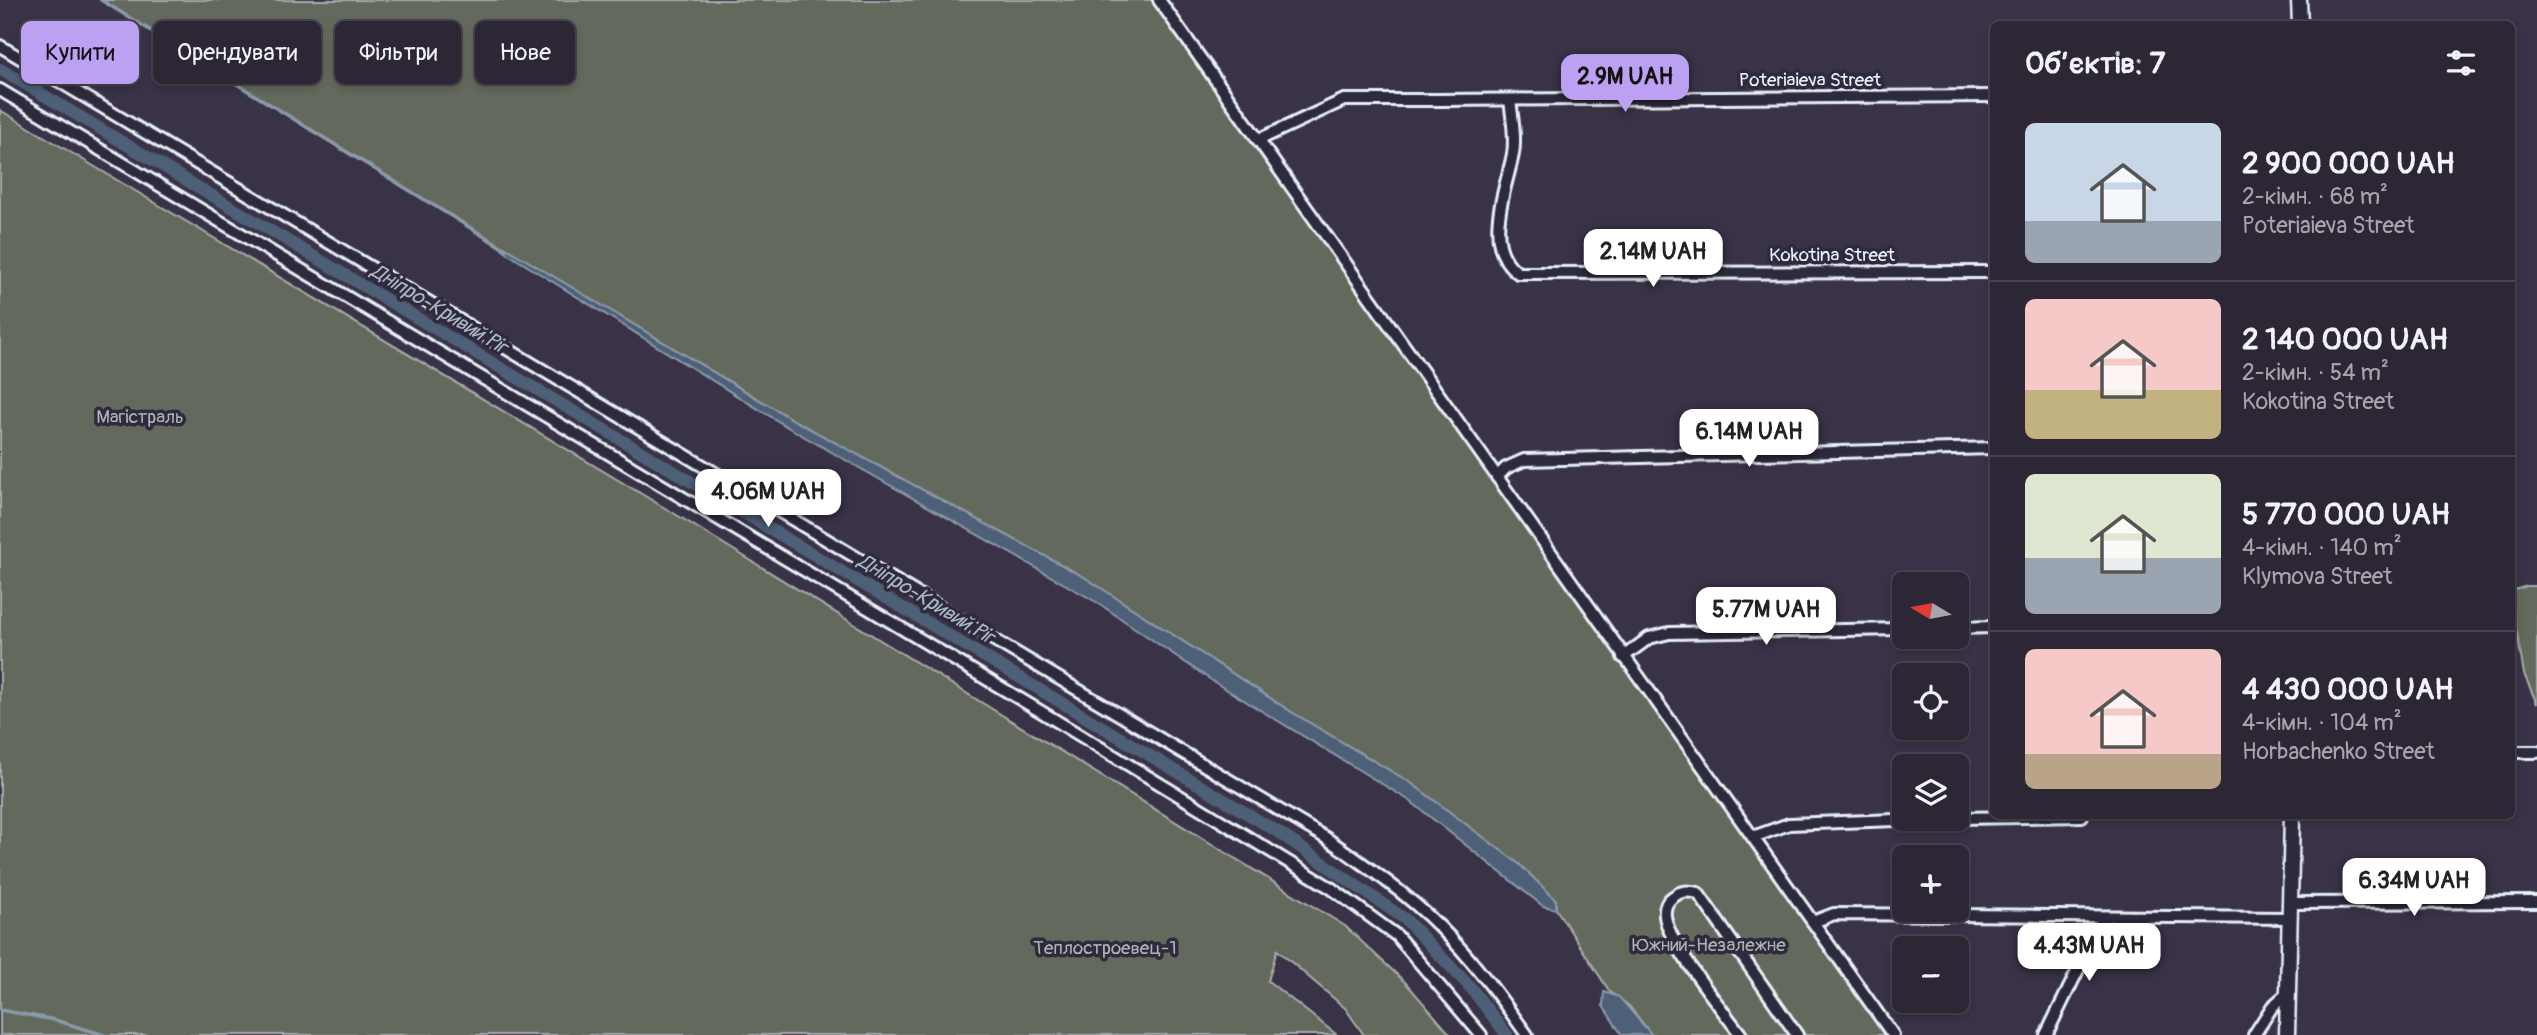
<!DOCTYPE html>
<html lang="uk">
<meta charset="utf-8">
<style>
body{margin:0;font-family:Pangolin,sans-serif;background:#342e3d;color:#f1f3f6;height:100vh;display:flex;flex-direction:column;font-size:26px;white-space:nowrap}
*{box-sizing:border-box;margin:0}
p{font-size:23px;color:#a6a5ad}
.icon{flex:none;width:38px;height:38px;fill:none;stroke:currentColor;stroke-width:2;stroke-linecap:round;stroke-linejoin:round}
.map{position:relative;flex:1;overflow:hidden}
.side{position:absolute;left:1990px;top:21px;width:525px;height:798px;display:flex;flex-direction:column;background:#2c2635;border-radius:10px;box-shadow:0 4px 10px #0003,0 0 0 2px #484350}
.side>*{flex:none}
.hud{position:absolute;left:21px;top:21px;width:665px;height:63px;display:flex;gap:14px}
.needle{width:46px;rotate:280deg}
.buttons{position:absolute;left:1892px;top:572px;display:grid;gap:14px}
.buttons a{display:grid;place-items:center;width:77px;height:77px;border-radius:10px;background:#2c2635;box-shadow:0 4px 10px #0003,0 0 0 2px #484350;font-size:35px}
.price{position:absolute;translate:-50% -60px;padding:0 16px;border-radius:14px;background:#fff;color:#222;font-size:23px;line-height:46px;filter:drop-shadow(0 2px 4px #0008)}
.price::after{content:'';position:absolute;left:50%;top:42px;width:21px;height:16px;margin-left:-10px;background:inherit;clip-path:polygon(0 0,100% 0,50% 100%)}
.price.current{background:#bca0f2;color:#111}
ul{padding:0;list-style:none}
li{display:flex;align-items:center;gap:21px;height:175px;padding:0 35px}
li+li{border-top:2px solid #484350}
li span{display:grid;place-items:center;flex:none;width:196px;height:140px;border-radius:10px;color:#555}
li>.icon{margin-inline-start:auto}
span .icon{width:84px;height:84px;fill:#fffc;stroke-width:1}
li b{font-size:30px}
h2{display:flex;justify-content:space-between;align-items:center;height:84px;padding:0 35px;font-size:30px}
.chip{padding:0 24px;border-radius:10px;background:#2c2635;box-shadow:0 4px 10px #0003,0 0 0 2px #484350;font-size:24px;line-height:63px}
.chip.current{background:#bca0f2;color:#111}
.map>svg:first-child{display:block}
.green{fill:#63695b;stroke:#a6adaa;stroke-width:2}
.water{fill:#4d6078;stroke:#8b9aab;stroke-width:2}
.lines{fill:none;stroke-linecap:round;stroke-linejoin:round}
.stream{stroke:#8b9aab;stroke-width:3.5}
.canal{stroke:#4d6078;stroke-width:12}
.minor-casing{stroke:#e8f1f8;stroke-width:16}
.tertiary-casing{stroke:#e8f1f8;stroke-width:19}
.minor{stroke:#2f2a3d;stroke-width:10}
.tertiary{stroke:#2f2a3d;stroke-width:14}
.labels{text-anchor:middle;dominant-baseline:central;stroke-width:7;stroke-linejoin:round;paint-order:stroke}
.street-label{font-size:19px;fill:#e8f1f8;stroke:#2f2a3d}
.park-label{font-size:19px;fill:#acb4b1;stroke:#2f2a3d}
.water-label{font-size:21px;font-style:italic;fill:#aab7c5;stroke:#2f2a3d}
</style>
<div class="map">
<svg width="2537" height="1035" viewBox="0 0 2537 1035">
<rect width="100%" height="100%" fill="#3a3247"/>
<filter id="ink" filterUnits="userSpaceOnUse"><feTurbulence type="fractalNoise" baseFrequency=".0143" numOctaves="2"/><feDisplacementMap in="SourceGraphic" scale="14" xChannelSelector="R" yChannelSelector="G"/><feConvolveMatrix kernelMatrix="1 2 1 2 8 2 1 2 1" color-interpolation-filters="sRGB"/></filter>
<g filter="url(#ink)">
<g class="green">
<path d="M101,0h1058l552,781 19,35 154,219h-232l-23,-29 -19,-14 -54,-83v-9l-37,-36 -108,-81 -118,-70 -209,-136 -289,-156 -435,-260z"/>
<path d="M0,110l680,407 665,409 61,57 45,52h-87l-19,-27 -68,-58 -9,31 69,54h-1337z"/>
<path d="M2527,586h10v118l-13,-30 -13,-75v-8z"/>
</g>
<g class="water">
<path d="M506,248l289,173 289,156 209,136 118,70 108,81 37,36v9l-13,-3 -133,-105 -196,-119 -116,-79 -309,-175 -281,-174 -6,-5z"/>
<path d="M1604,992l15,5 33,38h-30l-19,-29z"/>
</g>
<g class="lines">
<g class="stream">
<path d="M101,0l405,250"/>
<path d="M0,1010l55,10 49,15"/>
</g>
<path class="canal" d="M0,69l1278,763 127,87 66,69 36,47"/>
<g class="minor-casing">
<g id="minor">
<path d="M1159,0l734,1035"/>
<path d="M0,46l1326,792c39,27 80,55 114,89 33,33 60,70 87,108"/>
<path d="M0,90l1045,624 286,174 66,48 84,99"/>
<path d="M1510,100c2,17 6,37 3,54 -7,36 -32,92 5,119l475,-1"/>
<path d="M1258,140l86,-40h96l553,-4"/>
<path d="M1497,477l9,-9 18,-8 469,-12"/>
<path d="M1956,628l37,-1"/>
<path d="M1623,657l26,-19 20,-5 235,-4"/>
<path d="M2511,752h26"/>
<path d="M1956,818l126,-2"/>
<path d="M1753,837l36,-13 133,-5"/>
<path d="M2291,903l246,-1"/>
<path d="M1813,922l21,-8 457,4"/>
<path d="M1741,1035c-19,-26 -73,-91 -76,-119 -1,-8 2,-15 8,-19 8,-7 16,-6 25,-4l99,142"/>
<path d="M2046,1035l58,-118"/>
<path d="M2254,1035l18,-28 17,-15"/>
</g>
</g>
<g class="tertiary-casing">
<g id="tertiary">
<path d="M2299,0l1,24"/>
<path d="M2287,1035l5,-219"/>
</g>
</g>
<use href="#minor" class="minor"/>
<use href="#tertiary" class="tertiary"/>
</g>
</g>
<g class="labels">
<g class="street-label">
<text x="1810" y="80">Poteriaieva Street</text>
<text x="1832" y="255">Kokotina Street</text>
</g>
<g class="park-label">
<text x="140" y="417">Магістраль</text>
<text x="1709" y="945">Южний-Незалежне</text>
<text x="1105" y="948">Теплостроевец-1</text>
</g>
<g class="water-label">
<text transform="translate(439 309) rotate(31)">Дніпро-Кривий Ріг</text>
<text transform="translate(926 599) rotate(31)">Дніпро-Кривий Ріг</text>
</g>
</g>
</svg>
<div class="buttons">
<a><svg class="needle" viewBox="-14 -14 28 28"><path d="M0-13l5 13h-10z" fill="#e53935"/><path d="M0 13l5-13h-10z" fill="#a6a5ad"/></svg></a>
<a><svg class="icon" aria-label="locate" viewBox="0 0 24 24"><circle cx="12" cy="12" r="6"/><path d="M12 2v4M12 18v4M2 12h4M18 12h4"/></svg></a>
<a><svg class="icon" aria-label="layers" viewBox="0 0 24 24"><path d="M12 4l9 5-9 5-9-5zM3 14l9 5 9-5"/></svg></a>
<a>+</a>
<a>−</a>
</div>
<b class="price current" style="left:1625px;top:114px">2.9M UAH</b>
<b class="price" style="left:1653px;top:289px">2.14M UAH</b>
<b class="price" style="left:1749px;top:469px">6.14M UAH</b>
<b class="price" style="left:768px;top:529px">4.06M UAH</b>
<b class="price" style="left:1766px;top:647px">5.77M UAH</b>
<b class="price" style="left:2414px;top:918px">6.34M UAH</b>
<b class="price" style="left:2089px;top:983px">4.43M UAH</b>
<div class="hud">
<a class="chip current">Купити</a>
<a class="chip">Орендувати</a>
<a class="chip">Фільтри</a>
<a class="chip">Нове</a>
</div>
<section class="side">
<h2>Об’єктів: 7<svg class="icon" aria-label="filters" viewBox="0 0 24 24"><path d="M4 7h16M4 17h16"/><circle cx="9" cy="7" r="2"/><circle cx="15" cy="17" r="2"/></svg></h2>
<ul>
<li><span style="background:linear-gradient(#c9d6e8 70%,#9aa5b1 0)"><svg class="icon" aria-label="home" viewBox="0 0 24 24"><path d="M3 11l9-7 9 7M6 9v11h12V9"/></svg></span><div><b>2 900 000 UAH</b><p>2-кімн. · 68 m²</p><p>Poteriaieva Street</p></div></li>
<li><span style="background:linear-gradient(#f6c9c9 65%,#c2b280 0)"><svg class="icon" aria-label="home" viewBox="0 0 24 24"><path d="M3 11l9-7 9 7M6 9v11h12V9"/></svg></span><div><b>2 140 000 UAH</b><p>2-кімн. · 54 m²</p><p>Kokotina Street</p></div></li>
<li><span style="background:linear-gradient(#dfe7d0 60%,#9aa5b1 0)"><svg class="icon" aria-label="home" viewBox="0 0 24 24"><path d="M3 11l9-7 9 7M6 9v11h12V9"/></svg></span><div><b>5 770 000 UAH</b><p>4-кімн. · 140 m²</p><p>Klymova Street</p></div></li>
<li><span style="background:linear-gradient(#f6c9c9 75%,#b9a48a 0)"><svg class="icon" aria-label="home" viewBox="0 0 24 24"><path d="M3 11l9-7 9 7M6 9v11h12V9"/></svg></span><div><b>4 430 000 UAH</b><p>4-кімн. · 104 m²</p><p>Horbachenko Street</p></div></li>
</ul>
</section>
</div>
